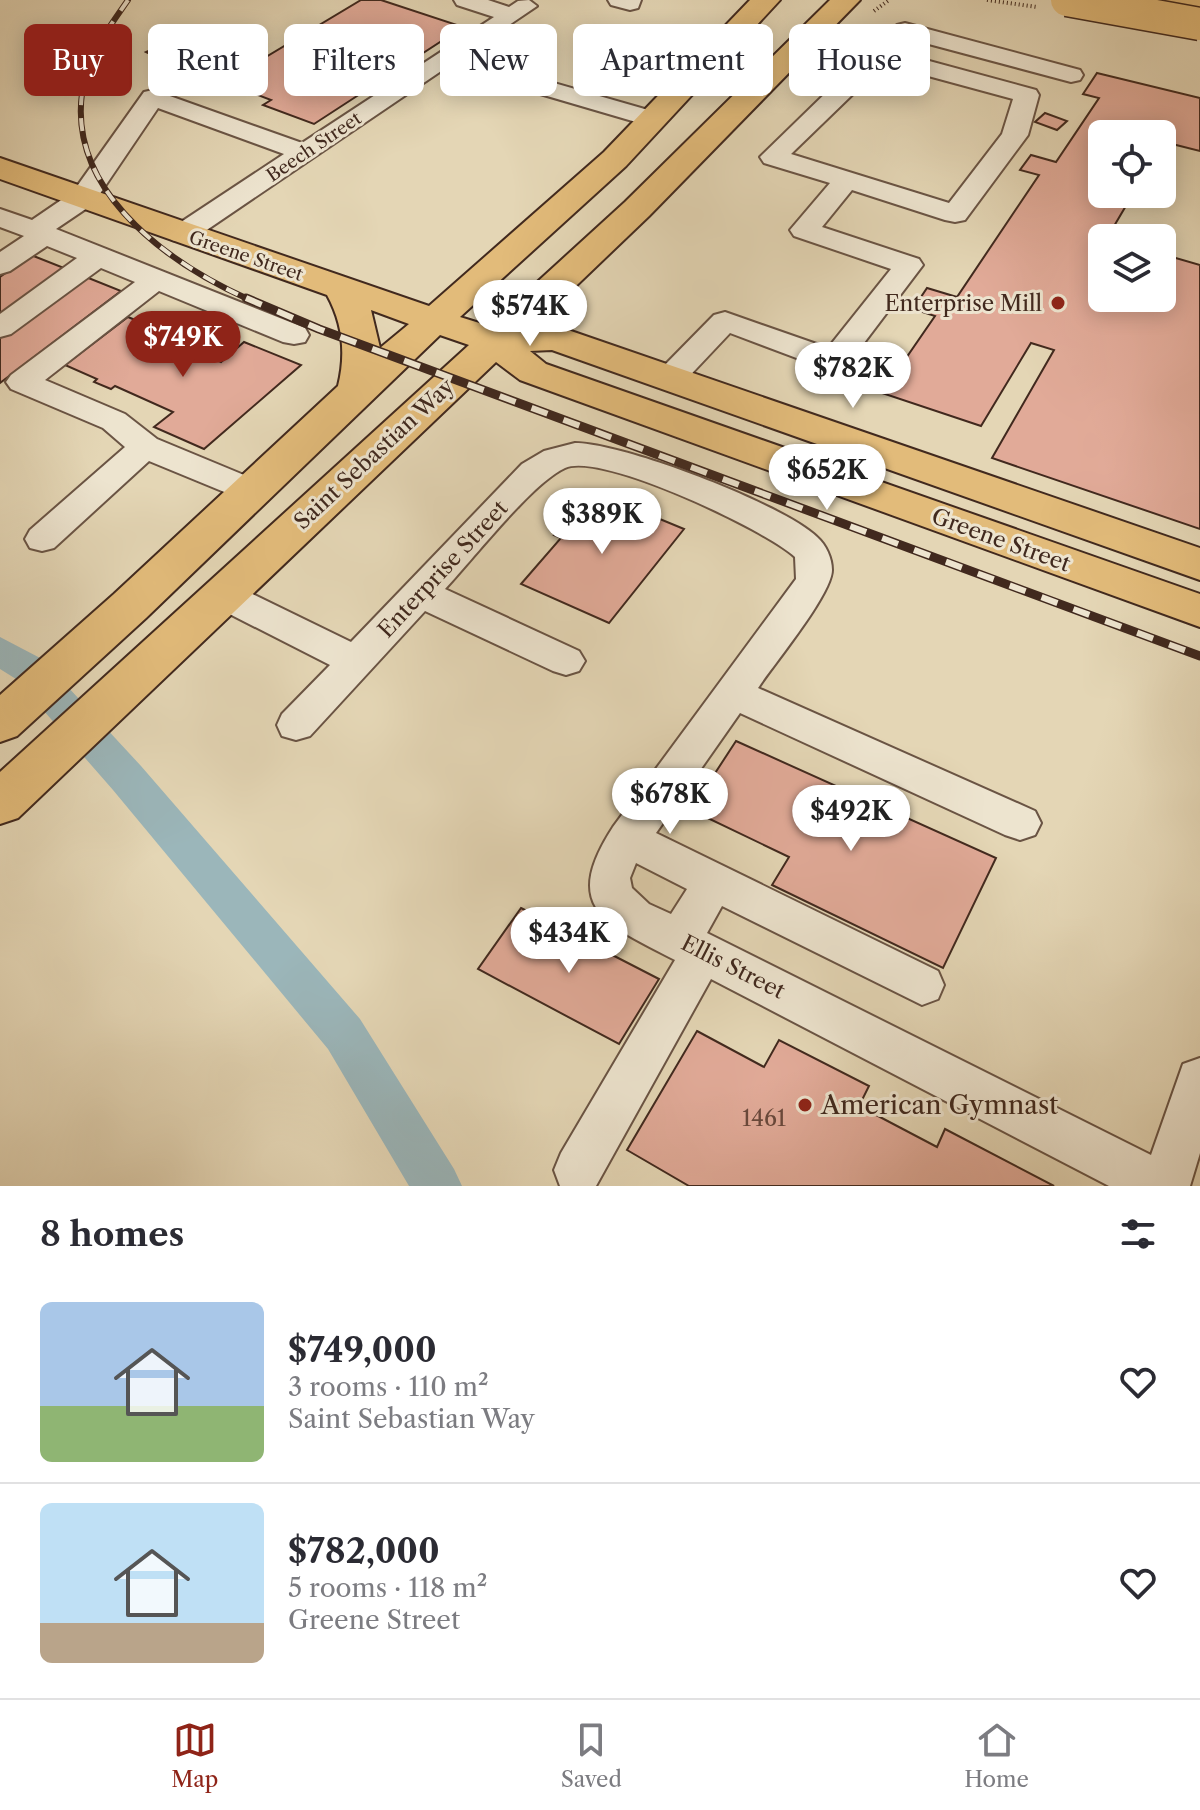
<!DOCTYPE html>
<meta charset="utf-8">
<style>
body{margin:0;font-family:"Libre Caslon Text",serif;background:#f2f2f3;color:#2b2b33;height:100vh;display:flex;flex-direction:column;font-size:30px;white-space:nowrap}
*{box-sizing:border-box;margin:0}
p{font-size:26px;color:#7c7c81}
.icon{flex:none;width:44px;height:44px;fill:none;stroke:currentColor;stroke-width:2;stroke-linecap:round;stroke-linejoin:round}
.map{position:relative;height:1186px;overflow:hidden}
.panel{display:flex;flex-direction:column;background:#fff;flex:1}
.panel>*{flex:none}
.top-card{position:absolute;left:24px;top:24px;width:1152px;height:72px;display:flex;gap:16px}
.buttons{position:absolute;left:1088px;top:120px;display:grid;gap:16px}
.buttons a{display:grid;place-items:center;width:88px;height:88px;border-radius:12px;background:#fff;box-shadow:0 4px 20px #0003;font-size:40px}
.price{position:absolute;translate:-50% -68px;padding:0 18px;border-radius:28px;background:#fff;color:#222;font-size:26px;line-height:52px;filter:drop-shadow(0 2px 4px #0008)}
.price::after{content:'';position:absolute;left:50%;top:48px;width:24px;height:18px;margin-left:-12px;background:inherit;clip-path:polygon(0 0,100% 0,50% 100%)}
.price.current{background:#8f2418;color:#fff}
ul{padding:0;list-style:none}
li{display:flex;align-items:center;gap:24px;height:200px;padding:0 40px}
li+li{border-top:2px solid #e1e1e2}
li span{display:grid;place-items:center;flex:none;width:224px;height:160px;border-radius:12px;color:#555}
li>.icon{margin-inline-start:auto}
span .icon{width:96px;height:96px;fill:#fffc;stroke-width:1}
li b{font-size:34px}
h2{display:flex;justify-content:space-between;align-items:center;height:96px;padding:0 40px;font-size:34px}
.tag{padding:0 28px;border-radius:12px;background:#fff;box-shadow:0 4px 20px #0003;font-size:28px;line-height:72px}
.tag.current{background:#8f2418;color:#fff}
.dock{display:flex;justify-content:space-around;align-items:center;height:112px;border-top:2px solid #e1e1e2;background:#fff;font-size:22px;color:#7c7c81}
.dock a{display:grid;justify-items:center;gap:4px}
.dock .current{color:#8f2418}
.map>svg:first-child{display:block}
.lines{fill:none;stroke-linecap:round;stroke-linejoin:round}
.canal{fill:#9bb6ba;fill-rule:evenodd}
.building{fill:#e1aa98;stroke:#41291e;stroke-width:2}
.minor-casing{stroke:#6a5444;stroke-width:4}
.major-casing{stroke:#41291e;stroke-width:4}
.highway-casing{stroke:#41291e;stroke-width:4}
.path{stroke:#41291e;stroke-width:4;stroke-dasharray:1 3;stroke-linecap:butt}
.minor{fill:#ede4cf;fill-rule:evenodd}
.major{fill:#e2bb7a;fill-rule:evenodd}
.highway{fill:#e2bb7a;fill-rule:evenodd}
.rail-far1-casing{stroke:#41291e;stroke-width:6}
.rail-casing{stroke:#41291e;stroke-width:9}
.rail-far1{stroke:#ede4cf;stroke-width:4;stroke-dasharray:13;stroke-linecap:butt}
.rail{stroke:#ede4cf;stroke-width:6;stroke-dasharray:17;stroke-linecap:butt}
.highway-bridge-casing{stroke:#41291e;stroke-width:35;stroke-linecap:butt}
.highway-bridge{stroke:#e2bb7a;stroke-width:32}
.poi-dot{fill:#8f2418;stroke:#ede4cf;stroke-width:3}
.labels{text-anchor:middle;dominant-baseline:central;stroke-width:6;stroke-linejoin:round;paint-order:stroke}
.far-street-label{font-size:18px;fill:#41291e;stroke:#ede4cf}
.poi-label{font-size:22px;fill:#41291e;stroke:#ede4cf;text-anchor:end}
.street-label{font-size:22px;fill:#41291e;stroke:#ede4cf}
.near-number-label{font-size:22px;fill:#69493c}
.near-poi-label{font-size:26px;fill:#41291e;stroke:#ede4cf;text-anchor:start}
</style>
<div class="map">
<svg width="1200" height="1186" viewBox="0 0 1200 1186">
<rect width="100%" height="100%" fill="#e4d6b5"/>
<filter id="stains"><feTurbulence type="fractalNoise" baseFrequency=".0025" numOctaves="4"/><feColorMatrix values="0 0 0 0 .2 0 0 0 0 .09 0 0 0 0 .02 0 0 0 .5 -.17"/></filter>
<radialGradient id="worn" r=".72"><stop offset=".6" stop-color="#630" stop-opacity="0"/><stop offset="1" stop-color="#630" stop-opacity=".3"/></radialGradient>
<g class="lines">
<path class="canal" d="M0,637l42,22 99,107 219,253 94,150 8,17h-53l-81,-137 -215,-259 -97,-111 -16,-10z"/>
</g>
<g class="building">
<path d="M361,0h20l82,27 -149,97 -51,-19 8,-5 -47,-18z"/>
<path d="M164,44l23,11 -19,8 -22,-11z"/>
<path d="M1097,73l103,25v53l-32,-8 -6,10v-19h-60v60h60v-12l6,2 -12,22 -26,-7 -23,39h-5v60h60v-44l38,11v264l-208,-71 62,-108 -23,-7 -50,83 -99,-33 53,-77 -22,-7 14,-21 30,9 82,-122 -19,-5 11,-15 25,7 43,-64 -16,-4z"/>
<path d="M1045,113l22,8 -10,9 -22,-8z"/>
<path d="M31,255l38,15 -69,50v-43z"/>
<path d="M81,275l40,16 -121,92v-48z"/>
<path d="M128,317l31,13 -5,4 67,28 23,-20 57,23 -97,84 -50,-22 19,-15 -58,-26 -4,3 -17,-7 3,-3 -32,-14z"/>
<path d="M592,491l92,38 -75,94 -88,-39 40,-46 -7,-3z"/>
<path d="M736,741l260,117 -53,110 -171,-83 17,-28 -98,-47z"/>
<path d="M521,908l138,71 -40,65 -141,-75z"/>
<path d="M697,1031l67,36 15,-27 90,46 -10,20 78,41 8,-18 109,57h-365l-62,-36z"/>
</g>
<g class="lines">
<g class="minor-casing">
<g id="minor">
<path d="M454,0h34l21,7 9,-6 11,-1 8,6 -345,234 -10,2 -10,-2 -4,-6 4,-6 112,-74 -126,-46 -65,96 -37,25 249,99 4,7 -4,7 -11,2 -11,-2 -124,-51 -114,89 80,34 32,25 106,44 5,8 -5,8 -12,4 -102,-42 -95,87 -12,3 -12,-3 -5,-9 5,-9 95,-83 -22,-19 -92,-39 -5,-7 5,-7 124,-93 -34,-14 -90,66 -11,3v-23l77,-56 -30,-12 -37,25 -10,3v-22l24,-16 -24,-9v-18l32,11 41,-28 71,-100 9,-2 149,53 192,-126 -37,-12z"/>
<path d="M608,0h33l-3,8 -8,2 -19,-5z"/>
<path d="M905,23l175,47 3,5 -3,5 -9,2 -161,-43 -14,13 140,38 3,5 -11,40 -63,85 -10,2 -10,-2 -93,-30 -30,37 97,32 4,6 -78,103 -11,3 -11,-3 -93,-35 -50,53 -11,3 -11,-3 -5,-7 5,-7 56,-57 11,-3 103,36 63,-79 -97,-33 -4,-6 40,-47 -66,-20 -4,-6 110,-107 27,-25zM884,64l129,35 -11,35 -53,69 -158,-49z"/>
<path d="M648,42l8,2 9,17c-13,20 -38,33 -63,27l-3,-5 3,-5c16,-4 28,-5 39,-17l-5,-12 4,-5z"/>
<path d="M481,62l181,52 4,5 -4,5 -9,3 -181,-53 -3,-5 3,-5z"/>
<path d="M575,443c48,0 208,61 242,94 9,8 15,21 15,33 0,24 -58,94 -74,118l277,123 6,12 -6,12 -15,5 -15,-5 -265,-122 -84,120 282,138 6,14 -6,14 -16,6 -200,-99 -15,27 444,222 32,-91 17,-6v95l-10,33h-81l-398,-207 -115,207h-36l-6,-16 7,-17 114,-193c-69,-36 -115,-51 -62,-133l183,-248 -1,-22c-29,-27 -195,-106 -230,-89 -33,15 -92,91 -120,121l134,62 6,10 -6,10 -13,4 -13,-4 -128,-60 -115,125 -14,4 -14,-4 -5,-11 5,-11 48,-49 -120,-61 -5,-9 5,-9 13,-4 13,4 115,56 171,-178 22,-13zM636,863l51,26 -16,25 -22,-10 -17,-16 -2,-10z"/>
</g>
</g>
<g class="major-casing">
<path id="major" d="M750,0h30l-154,166 -166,151 29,9 136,-124 205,-202h30l-211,216 -117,112 23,-1 13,3 632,218v32l-648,-230 -22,1 16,13 654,230v33l-680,-247 -24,-18 -478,456 -18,6v-52l469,-427 -29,-10 -294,283 -129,118 -17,6v-47l114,-101 224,-208c8,-32 5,-62 -11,-91l-327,-116v-21l429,148 175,-154zM371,310l38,14 -29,24z"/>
</g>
<g class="highway-casing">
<path id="highway" d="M1164,0h36v12l-32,-6z"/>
</g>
<g class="path">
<path d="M987,0l50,7"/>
<path d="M874,11l15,-11"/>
</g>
<use href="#minor" class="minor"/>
<use href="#major" class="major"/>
<use href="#highway" class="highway"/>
<g class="rail-far1-casing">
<path id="rail-far1" d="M128,0c-16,23 -34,47 -42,74 -30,109 77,187 164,226"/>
</g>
<g class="rail-casing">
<path id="rail" d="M246,298l73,31 881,327"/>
</g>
<use href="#rail-far1" class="rail-far1"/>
<use href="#rail" class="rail"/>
<g class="highway-bridge-casing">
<path id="highway-bridge" d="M1067,0l133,24"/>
</g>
<use href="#highway-bridge" class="highway-bridge"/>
</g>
<g class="poi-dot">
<circle cx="1058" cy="303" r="8"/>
<circle cx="805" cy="1105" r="8"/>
</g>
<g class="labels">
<g class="far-street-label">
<text transform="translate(314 147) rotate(-34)">Beech Street</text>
<text transform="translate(246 256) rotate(19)">Greene Street</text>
</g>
<g class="poi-label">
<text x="1042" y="303">Enterprise Mill</text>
</g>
<g class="street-label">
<text transform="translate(374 454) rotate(-43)">Saint Sebastian Way</text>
<text transform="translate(1001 540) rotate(20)">Greene Street</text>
<text transform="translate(443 569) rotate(-47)">Enterprise Street</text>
<text transform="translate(733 967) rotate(27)">Ellis Street</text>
</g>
<g class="near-number-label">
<text x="764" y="1118">1461</text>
</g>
<g class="near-poi-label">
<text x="821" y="1105">American Gymnast</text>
</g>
</g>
<rect width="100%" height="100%" filter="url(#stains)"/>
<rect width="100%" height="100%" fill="url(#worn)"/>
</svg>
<div class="buttons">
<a><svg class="icon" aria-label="locate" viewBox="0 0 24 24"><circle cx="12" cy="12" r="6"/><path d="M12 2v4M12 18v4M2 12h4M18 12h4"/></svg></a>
<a><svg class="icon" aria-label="layers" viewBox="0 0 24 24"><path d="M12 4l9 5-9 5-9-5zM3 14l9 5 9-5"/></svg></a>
</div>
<b class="price" style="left:530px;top:348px">$574K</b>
<b class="price current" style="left:183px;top:379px">$749K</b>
<b class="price" style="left:853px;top:410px">$782K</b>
<b class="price" style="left:827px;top:512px">$652K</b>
<b class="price" style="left:602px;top:556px">$389K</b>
<b class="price" style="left:670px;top:836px">$678K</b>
<b class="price" style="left:851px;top:853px">$492K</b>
<b class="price" style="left:569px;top:975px">$434K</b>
<div class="top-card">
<a class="tag current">Buy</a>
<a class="tag">Rent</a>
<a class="tag">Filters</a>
<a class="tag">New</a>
<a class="tag">Apartment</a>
<a class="tag">House</a>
</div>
</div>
<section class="panel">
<h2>8 homes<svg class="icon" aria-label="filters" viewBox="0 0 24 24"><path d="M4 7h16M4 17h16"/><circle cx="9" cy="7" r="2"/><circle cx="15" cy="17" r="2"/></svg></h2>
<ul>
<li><span style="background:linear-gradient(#a9c7e8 65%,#8fb573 0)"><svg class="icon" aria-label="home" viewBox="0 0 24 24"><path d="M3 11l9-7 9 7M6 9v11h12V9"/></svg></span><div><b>$749,000</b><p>3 rooms · 110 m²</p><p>Saint Sebastian Way</p></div><svg class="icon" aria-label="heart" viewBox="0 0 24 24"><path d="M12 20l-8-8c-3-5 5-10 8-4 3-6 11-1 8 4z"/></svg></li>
<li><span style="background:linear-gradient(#bfe0f5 75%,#b9a48a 0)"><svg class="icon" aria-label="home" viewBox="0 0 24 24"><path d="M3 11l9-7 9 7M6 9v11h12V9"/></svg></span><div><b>$782,000</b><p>5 rooms · 118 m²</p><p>Greene Street</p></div><svg class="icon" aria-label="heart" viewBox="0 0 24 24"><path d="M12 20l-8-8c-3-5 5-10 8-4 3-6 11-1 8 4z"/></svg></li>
</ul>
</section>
<nav class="dock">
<a class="current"><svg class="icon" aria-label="map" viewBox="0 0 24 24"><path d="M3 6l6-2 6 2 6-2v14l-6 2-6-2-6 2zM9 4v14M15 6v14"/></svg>Map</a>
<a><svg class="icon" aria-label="saved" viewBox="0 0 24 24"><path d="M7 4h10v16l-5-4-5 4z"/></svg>Saved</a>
<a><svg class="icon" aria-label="home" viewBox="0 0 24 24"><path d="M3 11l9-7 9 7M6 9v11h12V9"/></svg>Home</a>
</nav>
